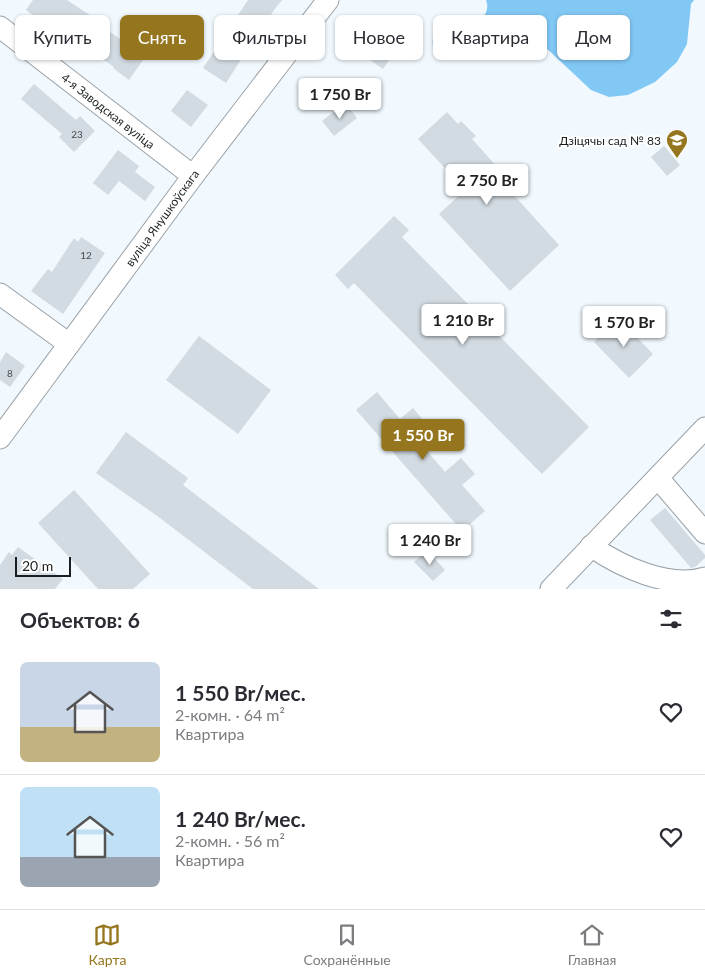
<!DOCTYPE html>
<html lang="ru">
<meta charset="utf-8">
<style>
body{margin:0;font-family:Lato,sans-serif;background:#f7f7f7;color:#2b2b33;height:100vh;display:flex;flex-direction:column;font-size:19px;white-space:nowrap}
*{box-sizing:border-box;margin:0}
p{font-size:16px;color:#7c7c81}
.icon{flex:none;width:28px;height:28px;fill:none;stroke:currentColor;stroke-width:2;stroke-linecap:round;stroke-linejoin:round}
.map{position:relative;height:589px;overflow:hidden}
.sheet{display:flex;flex-direction:column;background:#fff;flex:1}
.sheet>*{flex:none}
.banner{position:absolute;left:15px;top:15px;width:675px;height:45px;display:flex;gap:10px}
.scale{position:absolute;left:15px;bottom:12px;width:56px;box-sizing:border-box;padding-left:5px;border:2px solid #1a1e20;border-top:0;font-size:14px;line-height:18px;white-space:nowrap;color:#1a1e20;-webkit-text-stroke:4px #fff;paint-order:stroke}
.price{position:absolute;translate:-50% -42px;padding:0 11px;border-radius:5px;background:#fff;color:#222;font-size:16px;line-height:32px;filter:drop-shadow(0 1px 2px #0008)}
.price::after{content:'';position:absolute;left:50%;top:30px;width:15px;height:11px;margin-left:-8px;background:inherit;clip-path:polygon(0 0,100% 0,50% 100%)}
.price.active{background:#95751d;color:#fff}
ul{padding:0;list-style:none}
li{display:flex;align-items:center;gap:15px;height:125px;padding:0 20px}
li+li{border-top:1px solid #e1e1e2}
li span{display:grid;place-items:center;flex:none;width:140px;height:100px;border-radius:8px;color:#555}
li>.icon{margin-inline-start:auto}
span .icon{width:60px;height:60px;fill:#fffc;stroke-width:1}
li b{font-size:21px}
h2{display:flex;justify-content:space-between;align-items:center;height:60px;padding:0 20px;font-size:21px}
.chip{padding:0 18px;border-radius:8px;background:#fff;box-shadow:0 1px 4px #0004;font-size:18px;line-height:45px}
.chip.active{background:#95751d;color:#fff}
.tabs{display:flex;justify-content:space-around;align-items:center;height:70px;border-top:1px solid #e1e1e2;background:#fff;font-size:14px;color:#7c7c81}
.tabs a{display:grid;justify-items:center;gap:2px}
.tabs .active{color:#95751d}
.map>svg:first-child{display:block}
.forest{fill:#81c8f5}
.building{fill:#d2dbe2}
.lines{fill:none;stroke-linecap:round;stroke-linejoin:round}
.minor-casing{stroke:#99a1a7;stroke-width:23}
.minor{stroke:#fff;stroke-width:21}
.labels{text-anchor:middle;dominant-baseline:central;stroke-width:4;stroke-linejoin:round;paint-order:stroke}
.number-label{font-size:10px;fill:#484d50}
.street-label{font-size:12px;fill:#1a1e20;stroke:#fff}
.poi-label{font-size:12px;fill:#1a1e20;stroke:#fff;text-anchor:end}
</style>
<div class="map">
<svg width="705" height="589" viewBox="0 0 705 589">
<rect width="100%" height="100%" fill="#f1f9fe"/>
<path class="forest" d="M486,0h208l-3,4 -4,40 -10,18 -22,20 -27,13 -19,2 -18,-7 -64,-60 -17,-9 -9,3 -41,29 -18,3 -8,-5c-8,-29 20,-19 36,-25 11,-4 21,-14 16,-26z"/>
<g class="building">
<path d="M33,0h34l41,27 -2,2 39,28 -16,23 -16,-12 1,-1 -65,-44 -2,3 -21,-16z"/>
<path d="M248,0h34l-11,14 10,8 -12,15 -19,-14 -16,25 10,7 -18,28 -23,-15z"/>
<path d="M389,17l20,14 -26,38 -20,-14z"/>
<path d="M34,84l42,36 4,-4 15,15 -21,21 -15,-15 3,-3 -41,-35z"/>
<path d="M187,90l21,15 -17,22 -20,-16z"/>
<path d="M345,103l12,15 -23,18 -12,-15z"/>
<path d="M447,112l11,12 3,-3 15,15 -4,3 45,50 -5,4 47,52 -49,46 -71,-77 26,-24 -47,-51z"/>
<path d="M664,146l16,19 -13,11 -16,-19z"/>
<path d="M118,150l21,16 -4,6 20,15 -10,14 -26,-20 -11,14 -15,-12z"/>
<path d="M394,216l15,14 -7,7 187,190 -47,47 -188,-191 -6,6 -13,-14z"/>
<path d="M81,237l24,16 -42,61 -32,-23 17,-22 4,3 22,-34 4,4z"/>
<path d="M618,318l35,36 -24,24 -35,-36z"/>
<path d="M199,336l72,54 -33,44 -72,-54z"/>
<path d="M6,352l19,14 -15,21 -10,-7v-18z"/>
<path d="M377,392l23,27 13,-11 10,12 -13,11 35,41 16,-14 14,16 -13,11 23,26 -23,20 -106,-121z"/>
<path d="M126,432l62,46 -5,7 136,104h-66l-93,-71 -64,-45z"/>
<path d="M74,490l76,84 -17,15h-35l-60,-66z"/>
<path d="M665,508l40,47v3l-10,9 -4,1 -41,-48z"/>
<path d="M18,547l45,32 -8,10h-55v-24l9,-13 3,3z"/>
<path d="M427,550l18,20 -12,11 -19,-19z"/>
</g>
<g class="lines">
<g class="minor-casing">
<g id="minor">
<path d="M0,27l193,149"/>
<path d="M0,294l69,50"/>
<path d="M0,438l193,-262 135,-176"/>
<path d="M658,478l47,55"/>
<path d="M591,546c30,21 78,43 114,32"/>
<path d="M551,589l154,-161"/>
</g>
</g>
<use href="#minor" class="minor"/>
</g>
<defs>
<g id="school-pin" transform="scale(1.125)"><path d="M0 17L-7.5 6A9.5 9.5 0 1 1 7.5 6Z" fill="#95751d" stroke="#fff"/><path d="M0-5L7-2L0 1L-7-2ZM-4 1L0 2.5L4 1V4Q0 6-4 4Z" fill="#fff"/></g>
</defs>
<g fill-rule="evenodd">
<use href="#school-pin" x="677" y="140"/>
</g>
<g class="labels">
<g class="number-label">
<text x="77" y="134">23</text>
<text x="86" y="255">12</text>
<text x="10" y="373">8</text>
</g>
<g class="street-label">
<text transform="translate(108 111) rotate(38)">4-я Заводская вуліца</text>
<text transform="translate(162 218) rotate(-54)">вуліца Янушкоўскага</text>
</g>
<g class="poi-label">
<text x="661" y="140">Дзіцячы сад № 83</text>
</g>
</g>
</svg>
<div class="scale">20 m</div>
<b class="price" style="left:340px;top:120px">1 750 Br</b>
<b class="price" style="left:487px;top:206px">2 750 Br</b>
<b class="price" style="left:463px;top:346px">1 210 Br</b>
<b class="price" style="left:624px;top:348px">1 570 Br</b>
<b class="price active" style="left:423px;top:461px">1 550 Br</b>
<b class="price" style="left:430px;top:566px">1 240 Br</b>
<div class="banner">
<a class="chip">Купить</a>
<a class="chip active">Снять</a>
<a class="chip">Фильтры</a>
<a class="chip">Новое</a>
<a class="chip">Квартира</a>
<a class="chip">Дом</a>
</div>
</div>
<section class="sheet">
<h2>Объектов: 6<svg class="icon" aria-label="filters" viewBox="0 0 24 24"><path d="M4 7h16M4 17h16"/><circle cx="9" cy="7" r="2"/><circle cx="15" cy="17" r="2"/></svg></h2>
<ul>
<li><span style="background:linear-gradient(#c9d6e8 65%,#c2b280 0)"><svg class="icon" aria-label="home" viewBox="0 0 24 24"><path d="M3 11l9-7 9 7M6 9v11h12V9"/></svg></span><div><b>1 550 Br/мес.</b><p>2-комн. · 64 m²</p><p>Квартира</p></div><svg class="icon" aria-label="heart" viewBox="0 0 24 24"><path d="M12 20l-8-8c-3-5 5-10 8-4 3-6 11-1 8 4z"/></svg></li>
<li><span style="background:linear-gradient(#bfe0f5 70%,#9aa5b1 0)"><svg class="icon" aria-label="home" viewBox="0 0 24 24"><path d="M3 11l9-7 9 7M6 9v11h12V9"/></svg></span><div><b>1 240 Br/мес.</b><p>2-комн. · 56 m²</p><p>Квартира</p></div><svg class="icon" aria-label="heart" viewBox="0 0 24 24"><path d="M12 20l-8-8c-3-5 5-10 8-4 3-6 11-1 8 4z"/></svg></li>
</ul>
</section>
<nav class="tabs">
<a class="active"><svg class="icon" aria-label="map" viewBox="0 0 24 24"><path d="M3 6l6-2 6 2 6-2v14l-6 2-6-2-6 2zM9 4v14M15 6v14"/></svg>Карта</a>
<a><svg class="icon" aria-label="saved" viewBox="0 0 24 24"><path d="M7 4h10v16l-5-4-5 4z"/></svg>Сохранённые</a>
<a><svg class="icon" aria-label="home" viewBox="0 0 24 24"><path d="M3 11l9-7 9 7M6 9v11h12V9"/></svg>Главная</a>
</nav>
